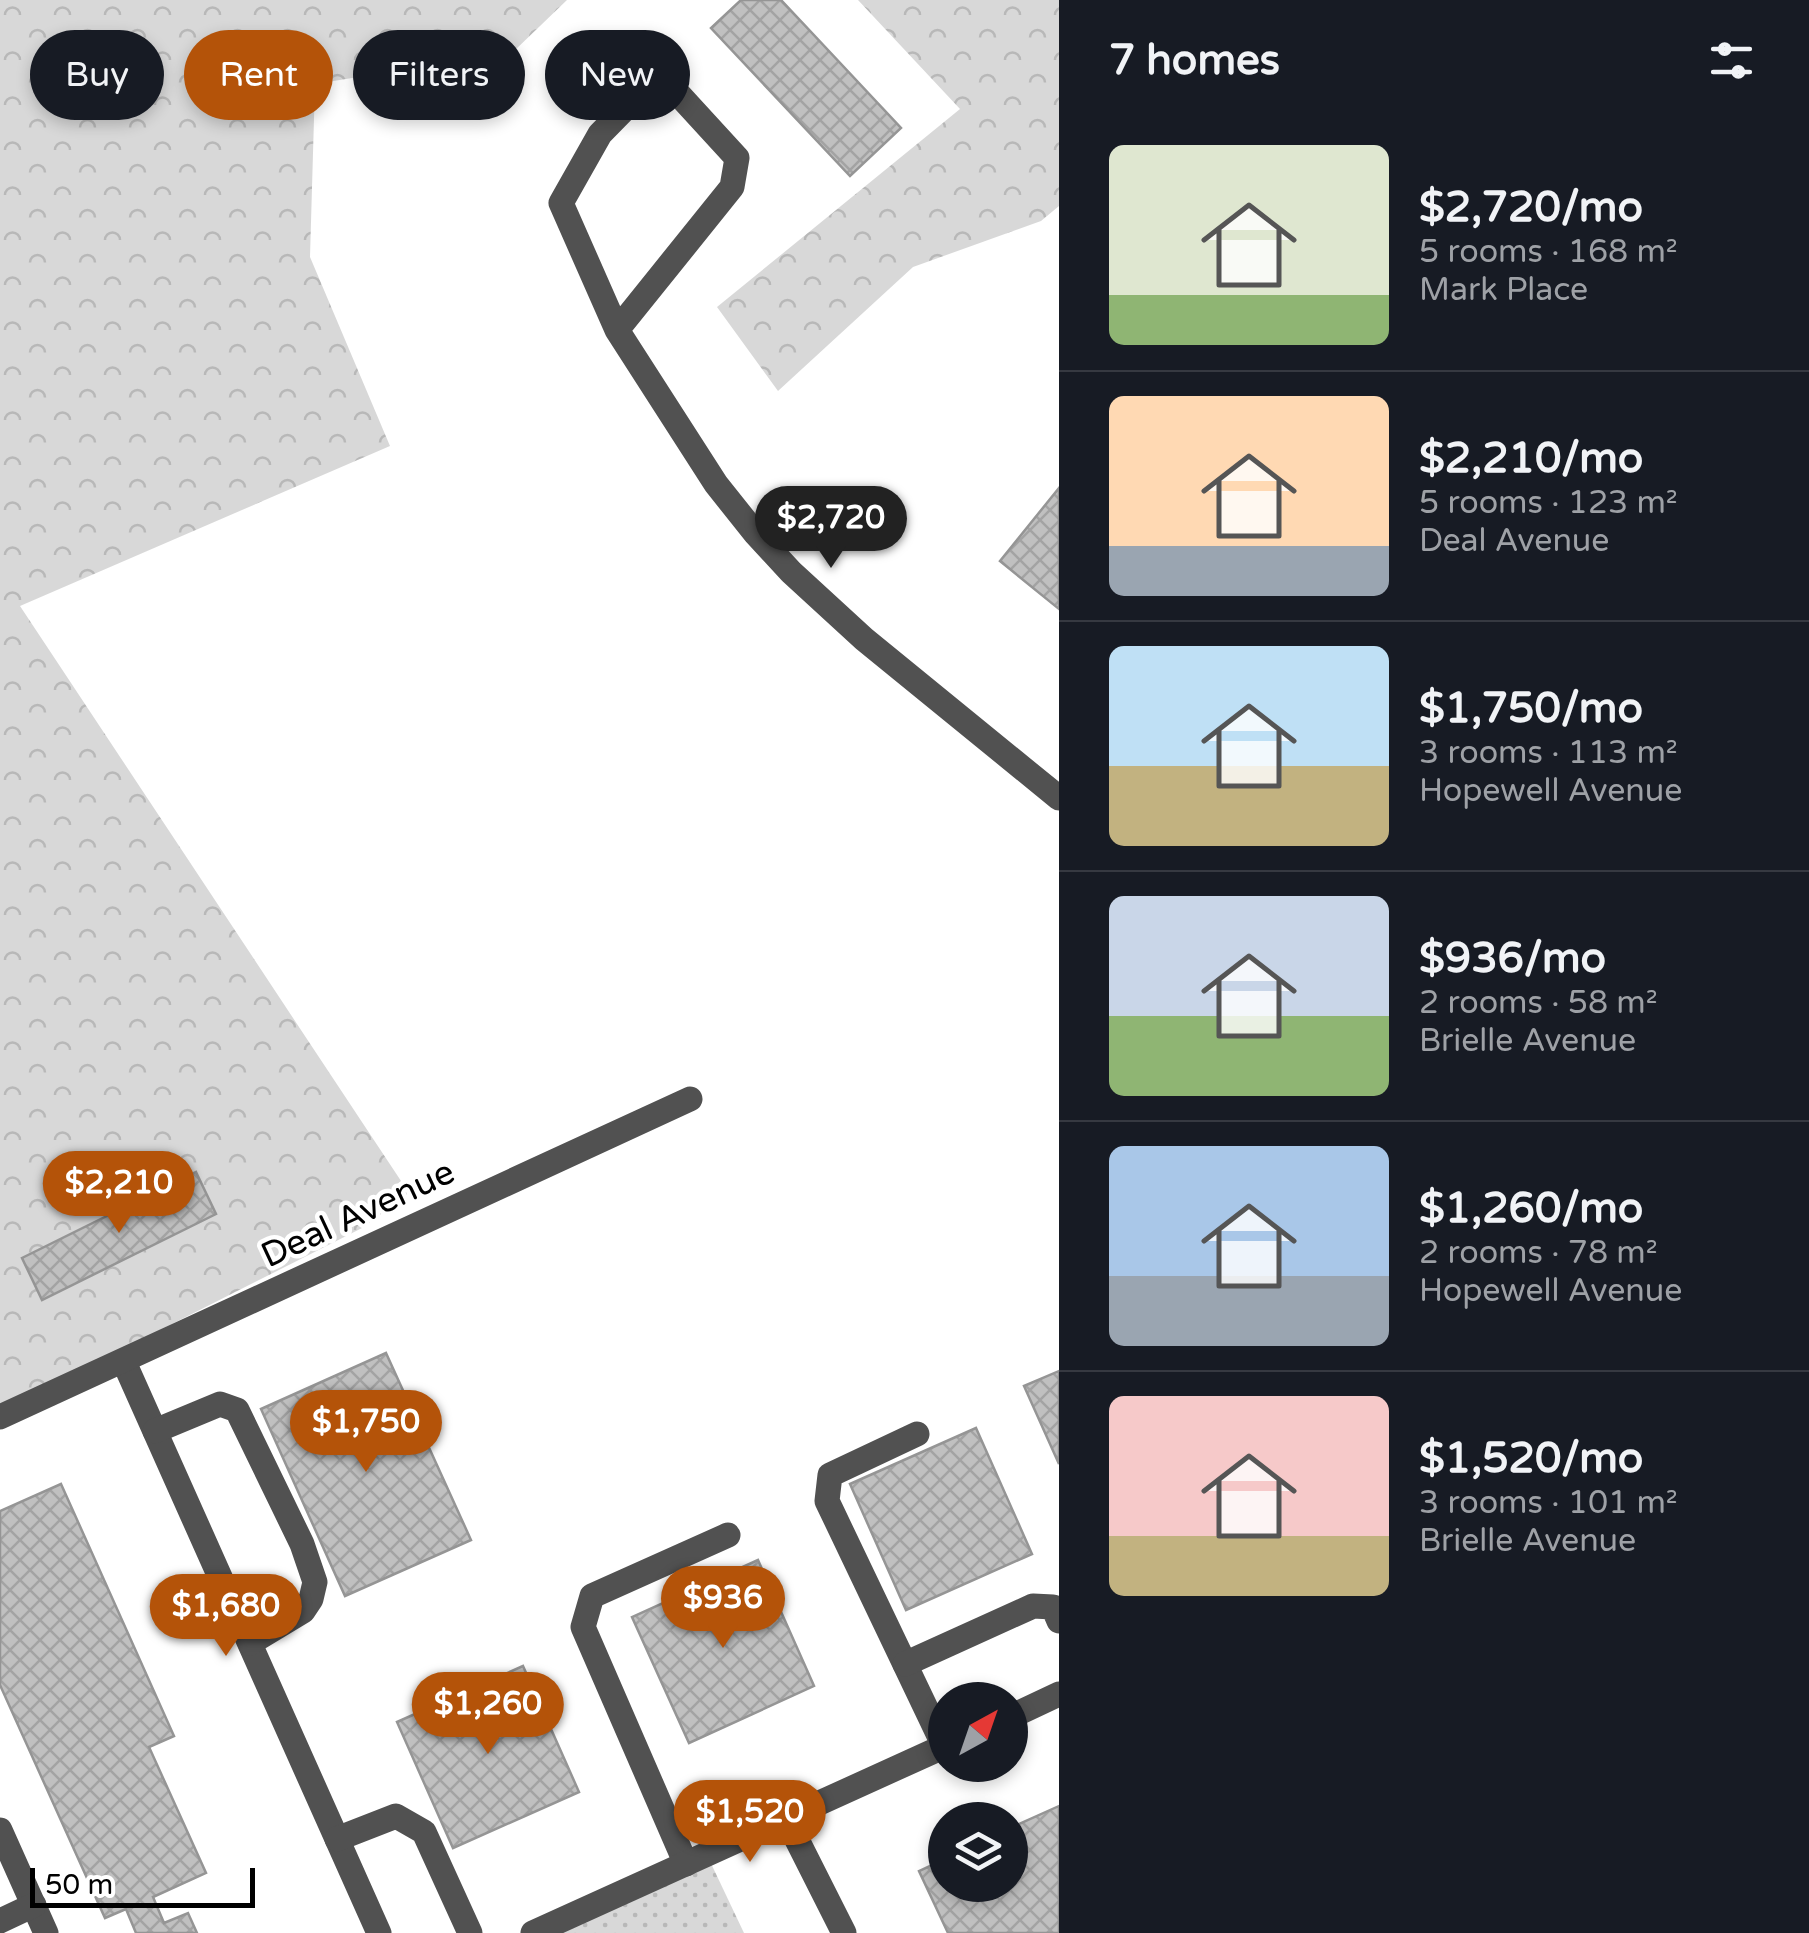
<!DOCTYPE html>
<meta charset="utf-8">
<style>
body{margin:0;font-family:"Varela Round",sans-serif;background:#242831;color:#f1f3f6;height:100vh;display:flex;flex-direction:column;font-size:38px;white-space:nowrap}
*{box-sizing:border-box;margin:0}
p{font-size:32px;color:#9ea1a6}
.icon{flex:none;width:55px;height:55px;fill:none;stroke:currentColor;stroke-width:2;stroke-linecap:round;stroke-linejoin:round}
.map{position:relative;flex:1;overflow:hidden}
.details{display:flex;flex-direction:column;background:#171b24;width:750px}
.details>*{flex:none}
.hud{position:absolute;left:30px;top:30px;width:878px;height:90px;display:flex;gap:20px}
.needle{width:65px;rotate:40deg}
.tools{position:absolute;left:928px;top:1682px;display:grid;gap:20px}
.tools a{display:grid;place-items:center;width:100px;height:100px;border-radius:50%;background:#171b24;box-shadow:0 5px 15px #0003;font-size:50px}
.scale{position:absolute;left:30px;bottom:25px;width:225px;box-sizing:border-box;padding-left:10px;border:5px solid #000;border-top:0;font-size:28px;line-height:35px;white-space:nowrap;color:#000;-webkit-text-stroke:8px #fff;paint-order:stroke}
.price{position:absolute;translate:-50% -85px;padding:0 22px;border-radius:35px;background:#b45309;color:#fff;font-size:32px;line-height:65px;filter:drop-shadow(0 2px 5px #0008)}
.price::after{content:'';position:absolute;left:50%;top:60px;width:30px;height:22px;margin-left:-15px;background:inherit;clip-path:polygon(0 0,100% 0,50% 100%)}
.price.current{background:#222;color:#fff}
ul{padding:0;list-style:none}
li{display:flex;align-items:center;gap:30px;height:250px;padding:0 50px}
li+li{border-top:2px solid #363941}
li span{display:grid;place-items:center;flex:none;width:280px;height:200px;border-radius:15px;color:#555}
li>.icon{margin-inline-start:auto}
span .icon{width:120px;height:120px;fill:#fffc;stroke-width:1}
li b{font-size:42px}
h2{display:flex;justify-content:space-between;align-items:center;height:120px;padding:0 50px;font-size:42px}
.pill{padding:0 35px;border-radius:45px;background:#171b24;box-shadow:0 5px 15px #0003;font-size:35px;line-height:90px}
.pill.current{background:#b45309;color:#fff}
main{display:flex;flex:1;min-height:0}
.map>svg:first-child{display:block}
.grass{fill:url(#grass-dots)}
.forest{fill:url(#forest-crowns)}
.building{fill:url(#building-cross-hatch);stroke:#959595;stroke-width:2.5}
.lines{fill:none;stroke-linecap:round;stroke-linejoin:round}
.minor{stroke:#515151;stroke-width:25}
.labels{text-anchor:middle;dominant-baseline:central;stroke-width:9;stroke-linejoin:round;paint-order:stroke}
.street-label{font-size:35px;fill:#000;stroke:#fff}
</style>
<main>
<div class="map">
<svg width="1059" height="1933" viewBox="0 0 1059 1933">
<defs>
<pattern id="grass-dots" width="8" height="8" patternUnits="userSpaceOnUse" patternTransform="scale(2.5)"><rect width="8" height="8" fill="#d8d8d8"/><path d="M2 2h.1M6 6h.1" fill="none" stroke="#b8b8b8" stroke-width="1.8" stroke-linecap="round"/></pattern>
<pattern id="forest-crowns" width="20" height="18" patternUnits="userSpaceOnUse" patternTransform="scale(2.5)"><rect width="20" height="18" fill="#d8d8d8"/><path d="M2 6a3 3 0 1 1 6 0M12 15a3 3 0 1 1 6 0" fill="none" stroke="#b8b8b8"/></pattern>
<pattern id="building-cross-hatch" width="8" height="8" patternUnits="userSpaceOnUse" patternTransform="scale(2.5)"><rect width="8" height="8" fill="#c0c0c0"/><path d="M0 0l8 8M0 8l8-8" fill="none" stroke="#a3a3a3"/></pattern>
</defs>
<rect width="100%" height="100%" fill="#fff"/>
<path class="grass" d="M707,1855l37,78h-192z"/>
<g class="forest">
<path d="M0,0h567l-54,52 -198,32 -5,173 80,189 -370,160 389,587 -45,34 -364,184z"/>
<path d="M858,0h201v206l-18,15 -128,46 -135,124 -61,-84 243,-198z"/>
</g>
<g class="building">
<path d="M741,0h40l120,128 -51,48 -139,-148z"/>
<path d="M1059,488v121l-59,-48z"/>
<path d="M196,1172l20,42 -174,86 -20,-42z"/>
<path d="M386,1353l85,187 -126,56 -84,-187z"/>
<path d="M1059,1371v93l-35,-78z"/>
<path d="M976,1428l56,126 -126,56 -56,-126z"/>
<path d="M61,1484l113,252 -25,11 57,126 -53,24 11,26 24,-10 9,20h-61l-10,-24 -21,9 -105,-233v-174z"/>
<path d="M758,1560l56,126 -125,57 -57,-126z"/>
<path d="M523,1666l56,126 -126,56 -56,-126z"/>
<path d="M1059,1806v127h-111l-29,-62 26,-12v26h65v-57z"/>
</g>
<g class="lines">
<g class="minor">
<path d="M617,330l115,-143 5,-29 -66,-72 -22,-2 -49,50 -39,69 56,127 99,154 39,49 36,39 73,67 195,159"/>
<path d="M124,1362l255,571"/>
<path d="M0,1417l690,-318"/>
<path d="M155,1431l65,-27 17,6 65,134 13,38 -4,17 -8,12 -53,32"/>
<path d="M917,1434l-87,41 -3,26 117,245"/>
<path d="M905,1664l128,-58 20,1 6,14"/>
<path d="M1010,1717l49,-23"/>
<path d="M786,1818l58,115"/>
<path d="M0,1830l46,103"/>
<path d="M337,1839l59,-23 28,16 46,101"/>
<path d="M686,1864l-103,-237 9,-31 136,-61"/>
<path d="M0,1921l34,-16"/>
<path d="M533,1933l412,-187"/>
</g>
</g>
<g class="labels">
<g class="street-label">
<text transform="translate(358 1214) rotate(-25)">Deal Avenue</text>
</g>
</g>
</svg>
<div class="tools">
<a><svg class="needle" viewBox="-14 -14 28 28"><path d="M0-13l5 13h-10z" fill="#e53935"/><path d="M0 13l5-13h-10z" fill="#9ea1a6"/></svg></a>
<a><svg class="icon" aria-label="layers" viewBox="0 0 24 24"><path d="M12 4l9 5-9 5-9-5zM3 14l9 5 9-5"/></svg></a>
</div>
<div class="scale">50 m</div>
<b class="price current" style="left:831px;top:571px">$2,720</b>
<b class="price" style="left:119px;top:1236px">$2,210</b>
<b class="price" style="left:366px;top:1475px">$1,750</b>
<b class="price" style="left:723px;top:1651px">$936</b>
<b class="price" style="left:226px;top:1659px">$1,680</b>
<b class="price" style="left:488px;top:1757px">$1,260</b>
<b class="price" style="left:750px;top:1865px">$1,520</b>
<div class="hud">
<a class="pill">Buy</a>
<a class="pill current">Rent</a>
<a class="pill">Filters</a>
<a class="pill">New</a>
</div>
</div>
<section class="details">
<h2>7 homes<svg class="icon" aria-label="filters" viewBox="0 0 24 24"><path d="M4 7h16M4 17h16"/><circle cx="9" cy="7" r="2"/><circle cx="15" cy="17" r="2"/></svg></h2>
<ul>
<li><span style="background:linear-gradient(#dfe7d0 75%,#8fb573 0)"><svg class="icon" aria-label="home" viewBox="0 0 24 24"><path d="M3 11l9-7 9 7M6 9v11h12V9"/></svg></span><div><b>$2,720/mo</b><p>5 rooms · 168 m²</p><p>Mark Place</p></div></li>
<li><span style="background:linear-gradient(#ffd9b3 75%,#9aa5b1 0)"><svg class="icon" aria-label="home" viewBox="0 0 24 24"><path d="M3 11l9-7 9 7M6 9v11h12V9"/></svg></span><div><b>$2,210/mo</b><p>5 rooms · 123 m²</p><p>Deal Avenue</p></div></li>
<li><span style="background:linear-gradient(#bfe0f5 60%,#c2b280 0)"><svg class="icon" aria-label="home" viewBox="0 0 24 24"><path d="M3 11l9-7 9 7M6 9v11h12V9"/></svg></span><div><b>$1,750/mo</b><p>3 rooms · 113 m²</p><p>Hopewell Avenue</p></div></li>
<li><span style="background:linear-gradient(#c9d6e8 60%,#8fb573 0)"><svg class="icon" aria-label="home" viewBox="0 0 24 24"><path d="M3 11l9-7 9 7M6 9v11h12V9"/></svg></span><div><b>$936/mo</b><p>2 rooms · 58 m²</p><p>Brielle Avenue</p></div></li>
<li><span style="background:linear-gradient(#a9c7e8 65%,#9aa5b1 0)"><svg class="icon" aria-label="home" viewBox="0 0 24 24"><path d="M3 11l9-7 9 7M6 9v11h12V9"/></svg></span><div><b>$1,260/mo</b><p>2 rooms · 78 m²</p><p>Hopewell Avenue</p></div></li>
<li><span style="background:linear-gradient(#f6c9c9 70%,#c2b280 0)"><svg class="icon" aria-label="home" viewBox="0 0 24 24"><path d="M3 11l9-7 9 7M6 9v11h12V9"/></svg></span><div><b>$1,520/mo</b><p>3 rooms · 101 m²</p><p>Brielle Avenue</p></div></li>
</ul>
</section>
</main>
